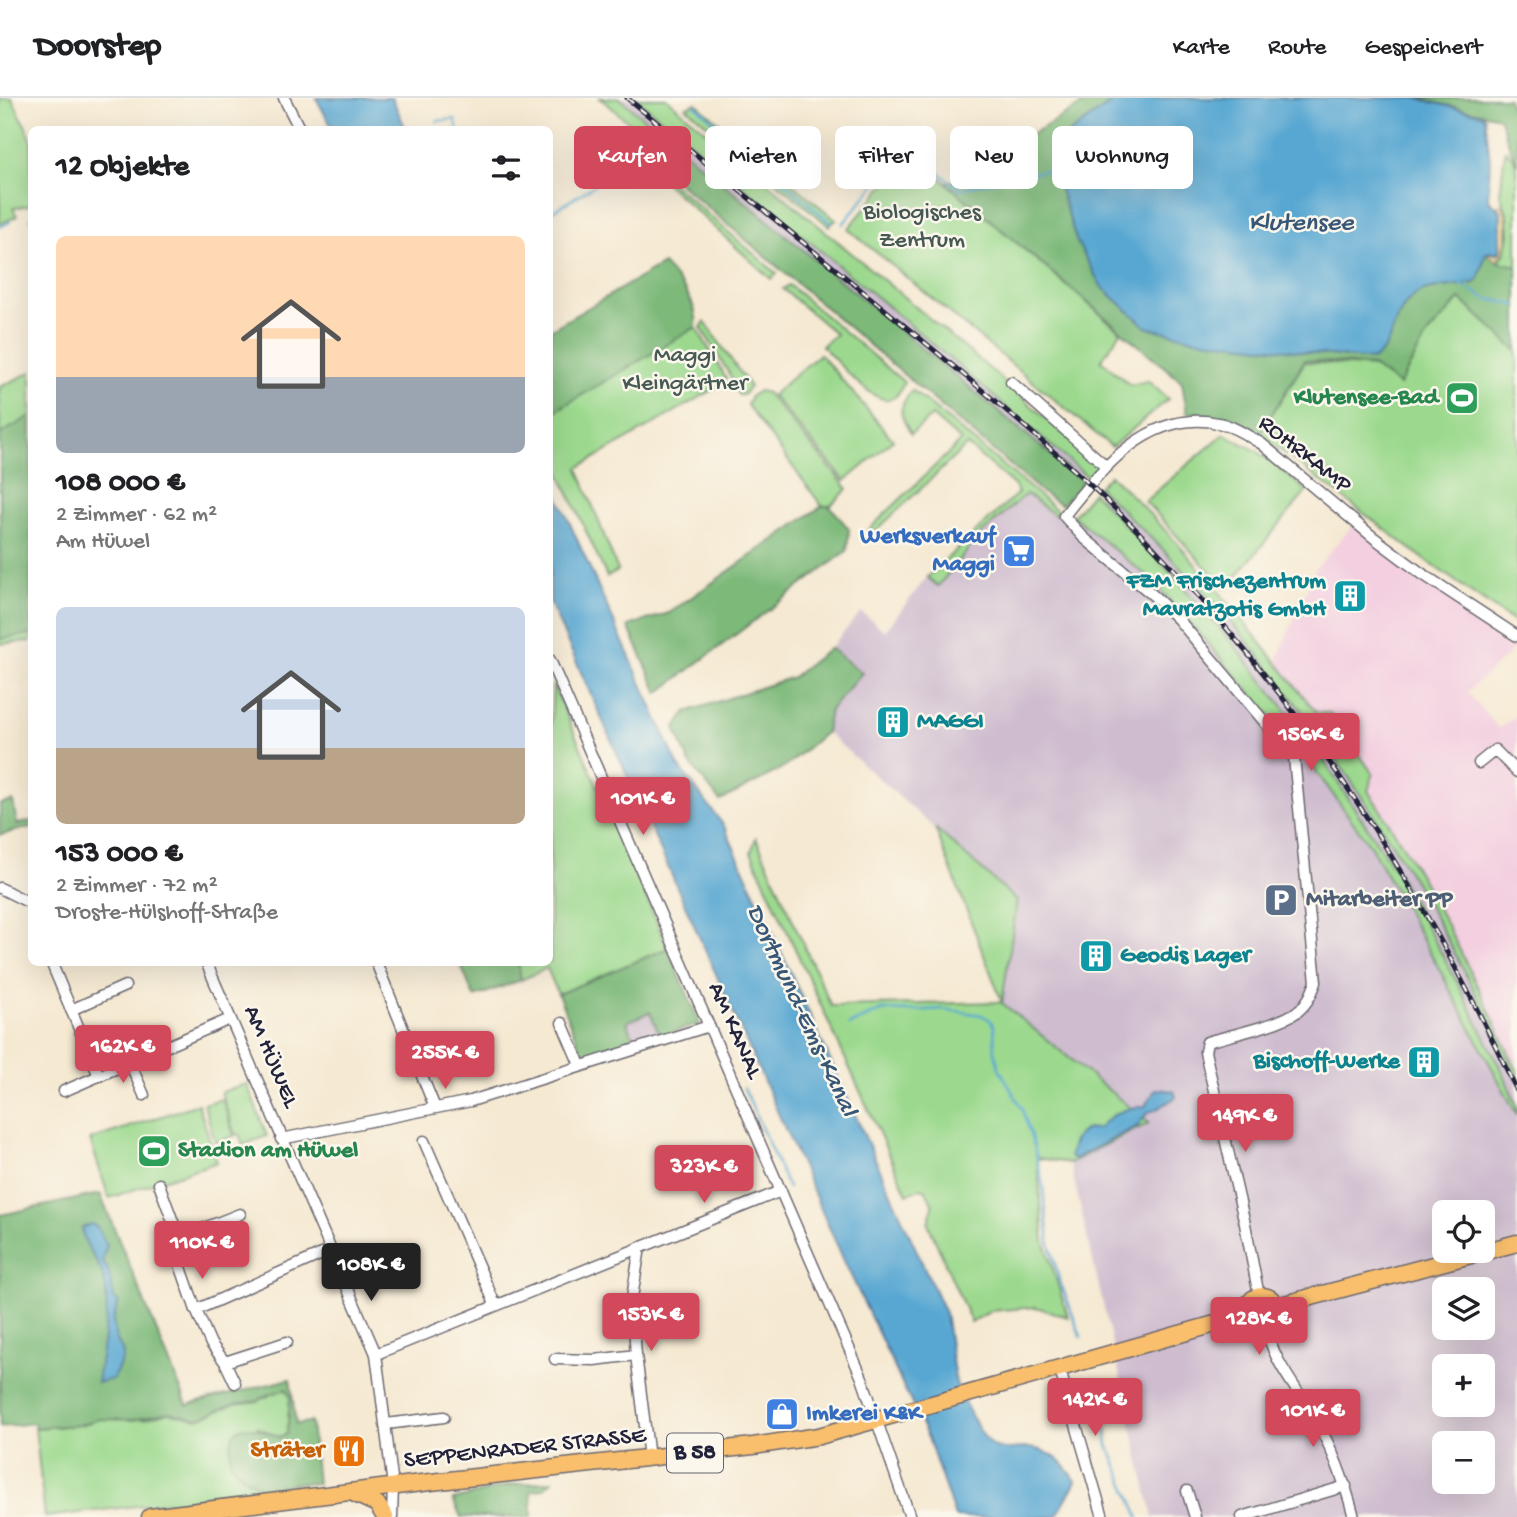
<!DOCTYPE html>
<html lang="de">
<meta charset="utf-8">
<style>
body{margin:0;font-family:"Gochi Hand",sans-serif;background:#f6f6f6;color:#202124;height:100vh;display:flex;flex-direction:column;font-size:26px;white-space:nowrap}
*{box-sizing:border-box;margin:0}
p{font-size:23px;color:#757577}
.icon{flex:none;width:38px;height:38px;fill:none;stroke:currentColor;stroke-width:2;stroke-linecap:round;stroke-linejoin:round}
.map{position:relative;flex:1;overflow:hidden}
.side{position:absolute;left:28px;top:28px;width:525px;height:840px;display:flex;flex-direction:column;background:#fff;border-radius:10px;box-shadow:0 7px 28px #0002}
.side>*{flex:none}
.top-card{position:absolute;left:574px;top:28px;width:665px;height:63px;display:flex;gap:14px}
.fabs{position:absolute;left:1432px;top:1102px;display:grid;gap:14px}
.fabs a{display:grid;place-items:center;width:63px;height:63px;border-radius:10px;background:#fff;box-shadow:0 7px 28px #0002;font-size:35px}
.price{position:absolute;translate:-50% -60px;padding:0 16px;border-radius:7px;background:#d1495b;color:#fff;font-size:23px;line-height:46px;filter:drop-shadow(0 2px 4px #0008)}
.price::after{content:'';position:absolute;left:50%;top:42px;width:21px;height:16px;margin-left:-10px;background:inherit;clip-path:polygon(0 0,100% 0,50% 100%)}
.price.current{background:#222;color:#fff}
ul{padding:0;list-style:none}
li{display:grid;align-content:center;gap:14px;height:371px;padding:0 28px}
li span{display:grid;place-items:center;height:217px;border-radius:10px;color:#555}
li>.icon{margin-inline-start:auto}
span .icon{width:126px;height:126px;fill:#fffc;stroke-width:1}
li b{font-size:30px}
h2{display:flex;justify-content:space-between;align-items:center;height:84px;padding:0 28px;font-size:30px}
.pill{padding:0 24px;border-radius:10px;background:#fff;box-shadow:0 7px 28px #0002;font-size:24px;line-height:63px}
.pill.current{background:#d1495b;color:#fff}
header{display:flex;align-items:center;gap:42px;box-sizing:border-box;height:98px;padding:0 35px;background:#fff;border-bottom:2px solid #e0e0e0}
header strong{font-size:33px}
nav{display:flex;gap:38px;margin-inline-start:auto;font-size:24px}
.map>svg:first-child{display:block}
.built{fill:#f3cfe0}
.industrial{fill:#cfbdcf;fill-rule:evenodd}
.green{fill:#9cd98e;stroke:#5f7e64;stroke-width:2}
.forest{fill:#7db979;stroke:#506e5a;stroke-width:2}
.sand{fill:#eeda9e;stroke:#887e6c;stroke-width:2}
.water{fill:#59a7d2;stroke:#3e6486;stroke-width:2}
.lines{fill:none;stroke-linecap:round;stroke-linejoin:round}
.stream{stroke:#59a7d2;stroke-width:2.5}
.street-casing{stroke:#6c6870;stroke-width:13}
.primary-casing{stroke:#6c6870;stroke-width:19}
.street{stroke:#fff;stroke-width:10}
.primary{stroke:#f9bf6d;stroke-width:16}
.rail-casing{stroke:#22223b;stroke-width:5}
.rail{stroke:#fbf7ec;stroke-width:2.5;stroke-dasharray:8;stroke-linecap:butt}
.labels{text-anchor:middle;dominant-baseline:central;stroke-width:5;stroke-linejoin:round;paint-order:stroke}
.shield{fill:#fbf7ec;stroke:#636270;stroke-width:2}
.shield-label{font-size:23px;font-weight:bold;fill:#22223b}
.park-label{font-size:24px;fill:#475954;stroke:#fbf7ec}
.leisure-label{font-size:24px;font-weight:bold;fill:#27864d;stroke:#fbf7ec;text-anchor:end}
.street-label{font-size:24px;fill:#22223b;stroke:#fbf7ec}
.shop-label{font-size:24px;font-weight:bold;fill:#366cbe;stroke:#fbf7ec;text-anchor:end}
.culture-label{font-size:24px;font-weight:bold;fill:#0d838f;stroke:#fbf7ec;text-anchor:end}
.service-label{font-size:24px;font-weight:bold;fill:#4e5e75;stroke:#fbf7ec;text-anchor:start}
.food-label{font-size:24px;font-weight:bold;fill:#c56008;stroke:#fbf7ec;text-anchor:end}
.water-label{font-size:26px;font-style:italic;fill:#385777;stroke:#fbf7ec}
</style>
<header>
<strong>Doorstep</strong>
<nav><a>Karte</a><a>Route</a><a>Gespeichert</a></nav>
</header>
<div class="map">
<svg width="1517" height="1419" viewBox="0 0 1517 1419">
<rect width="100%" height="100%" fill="#fbf7ec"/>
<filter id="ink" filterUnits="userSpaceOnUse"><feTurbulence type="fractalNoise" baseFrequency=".0143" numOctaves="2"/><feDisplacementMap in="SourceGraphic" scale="14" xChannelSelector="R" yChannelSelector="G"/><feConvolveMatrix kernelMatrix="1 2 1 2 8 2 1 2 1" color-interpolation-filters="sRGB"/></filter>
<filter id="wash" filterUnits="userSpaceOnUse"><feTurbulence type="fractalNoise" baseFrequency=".00686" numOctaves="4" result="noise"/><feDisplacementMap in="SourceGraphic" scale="28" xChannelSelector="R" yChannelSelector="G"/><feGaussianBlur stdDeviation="1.57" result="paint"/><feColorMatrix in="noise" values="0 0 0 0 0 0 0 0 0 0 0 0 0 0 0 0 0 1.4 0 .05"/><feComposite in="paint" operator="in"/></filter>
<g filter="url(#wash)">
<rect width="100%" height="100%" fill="#f5e9d2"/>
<path class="built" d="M1354,426l163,114 -2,10 -48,44 32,37 18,-14v355l-76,-157 -49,-87 -75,-113 -41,-51 40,-94z"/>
<g class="industrial">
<path d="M619,0h17l273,226 174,148 -5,5z"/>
<path d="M1103,394l77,74 61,68 64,80 65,94 42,67 40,72 50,99 15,34v27l-14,-34 -48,-95 -56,-102 -85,-130 -80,-101 -135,-148z"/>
<path d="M1027,396l27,21 19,1 80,65 147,167 71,99 66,118 80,150v402h-364l-83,-354 78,-40 -146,-120 15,-102 -191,-169 4,-22 32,-37 -32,-25 31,-36 24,19 42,-54 11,9 42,-51zM1444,1115h38v38h-38zM1444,1192h38v38h-38zM1444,1269h38v38h-38zM1444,1346h38v38h-38z"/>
<path d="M651,914l9,24 -24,8 -9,-22z"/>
</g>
<g class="green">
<path d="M0,0h12l19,40 1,67 -19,3 4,8 -17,8z"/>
<path d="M600,0h19l44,36 -10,9z"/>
<path d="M636,0h30l331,277 103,91 -11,12 -180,-154z"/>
<path d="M696,5l140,117 -7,6 -143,-119z"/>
<path d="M1505,52l8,8 4,9v99l-19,-4 7,-9 4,-18 -1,-20 -8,-21z"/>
<path d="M911,55l210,179 -20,28 29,25 18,-4 20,18 -56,48 -264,-218z"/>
<path d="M652,68l125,108 -6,5 -122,-111z"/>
<path d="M789,187l115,97c-3,7 -6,15 -14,17 -18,5 -55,-40 -68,-53l14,-12 -53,-45z"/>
<path d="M1460,201l57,52v273l-89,-62 -169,-128 46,-72 68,5 26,18 28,-50z"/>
<path d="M705,224l45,65 -7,8h-4l-7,-9 -1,-9 -30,-50z"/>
<path d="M696,229l30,51v4l-148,86 40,103 -11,6 -57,-125v-38z"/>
<path d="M820,256l73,86 -48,41 -73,-86z"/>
<path d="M31,274v269l-31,3v-257z"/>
<path d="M912,292l146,121 -3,4 -29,-21 -46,41 -42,51 -11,-9 91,-84 -3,-7 -48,-41 -103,97 -3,-5 100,-96 -29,-25 -21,18c-12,-20 -14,-25 1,-44z"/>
<path d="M759,293l8,2 81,96 -18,17h-8l-75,-101 4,-9z"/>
<path d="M1224,336l33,17 50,40 -81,98 -81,-88z"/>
<path d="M1110,377c77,71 141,156 207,238h13l43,61 -5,17c59,87 105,184 149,279v10c-72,-160 -163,-310 -275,-445 -44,-53 -94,-100 -144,-148z"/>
<path d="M1093,394l69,71 72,82 80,101 85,130 56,102 48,95 14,33v9l-80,-150 -66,-118 -71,-98 -147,-168 -80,-65z"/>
<path d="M553,586l115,264 -110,46 -11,-26 -26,12 -3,-17 32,-1v-218z"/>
<path d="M935,730l82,73 -15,102 147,120 -79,40 -33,-5 7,82 24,77 -32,-10 -45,4 -20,11 -43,-98 5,-18 -7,-16 -4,-2 -15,6 -156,-342 5,-14 75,168 171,-4z"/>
<path d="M247,986l20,52 -24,9 -4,-11 -4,1 -14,-43z"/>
<path d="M222,1001l12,37 -19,6 -11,-38z"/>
<path d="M198,1006l19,58 -108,36 -19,-58z"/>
<path d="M282,1291l6,2 2,6 -3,37 -8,3 -22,-10 -12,51 18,10 -59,10 -159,19 -10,-89 45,-3 19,-6h46l23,-7 30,7 36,-15 24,-3z"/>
</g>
<g class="forest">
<path d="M1093,0h25l-48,35 223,217 79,10c24,-13 19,-51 47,-67 12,-7 41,-7 56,-10l3,-3 8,-27 12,9 19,4v85l-57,-52 -33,36 -28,50 -26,-19 -68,-6 -46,75c-25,-12 -44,-22 -72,-22l-5,-31 -236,-199 9,-3z"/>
<path d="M1416,0h92l9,27v41l-18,-49z"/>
<path d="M668,40l410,339 5,5 -21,23 -18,-11 -393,-335z"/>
<path d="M663,166c16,17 36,39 33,63l-146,87v-84z"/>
<path d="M31,318v218l-31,5v-205z"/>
<path d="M822,408h8l19,23 -2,22 -189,142 -30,-67 41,-13z"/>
<path d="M830,550l32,25 -32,37 -4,22 -41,35 -65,34 -31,-39 -14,-34 11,-16 107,-35z"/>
<path d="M13,703l4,23 14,-3v6l-31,8v-31z"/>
<path d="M668,850l32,76 -40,12 -10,-24 -23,10 9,22 -43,13 -11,-4 -24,-59z"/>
<path d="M460,865h58l3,17 -47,17z"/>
<path d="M100,1096l87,211 103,-26 6,45 15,-2 6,62 -18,-1 -36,5 -18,-10 -14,-13c-4,-45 13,-44 48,-28l8,-3 3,-37 -4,-8 -20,7 -8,5 -24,3 -36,15 -30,-7 -34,8 -35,-1 -19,6 -45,3 -1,-5 -34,4v-212z"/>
<path d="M552,1383l-9,8 -12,2 1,26h-71l-8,-17 57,-15z"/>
</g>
<path class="sand" d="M1503,106c6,20 7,41 -6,57l-11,-8 11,1 3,-2 1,-41 -6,-5z"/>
<g class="water">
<path d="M316,0h76l14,31h-73z"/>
<path d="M1118,0h297l66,16 4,3 5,43 -2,39 13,12 -1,41 -14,1 -8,27 -4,3c-14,3 -43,3 -55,10 -29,16 -23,54 -47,67l-178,-21 -48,-12 -45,-41 -24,-44 -23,-71 16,-38z"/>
<path d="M550,381l128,286 46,61 221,487c4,22 6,47 11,69 4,13 26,58 37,64 13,6 24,1 37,2 22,2 35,16 46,33l-20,36h-101l-27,-79 -82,-173 -296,-662z"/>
<path d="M1156,991l18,2 2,6 -21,13 -7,2 -10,14 -64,33 -4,-2c2,-17 9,-31 28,-28 12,-15 28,-22 47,-23z"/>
<path d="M91,1126l6,3 10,18 -5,16 6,9 6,28 5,4 -6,19 3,17 7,14 -1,8 -9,19 -16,4c4,-31 16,-82 5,-110 -5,-15 -20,-28 -20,-45z"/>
</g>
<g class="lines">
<g class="stream">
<path d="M695,7l136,118"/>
<path d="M437,23l18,-2 3,11"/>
<path d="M646,54l12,-7"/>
<path d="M550,115l89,-56"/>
<path d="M30,121h2"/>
<path d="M843,126l58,-71 10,-2 49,38 87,-19 7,1"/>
<path d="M0,129l10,-5"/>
<path d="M1461,187l27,14 29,6"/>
<path d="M849,927l34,-15 28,1 31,-2 40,6 8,5 4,7 1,26 4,15 23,41 12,37 9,40 6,55 10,38 22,58"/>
<path d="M744,990l44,100"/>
<path d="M1096,1287l6,19 6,41 31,72"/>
</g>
</g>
</g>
<g filter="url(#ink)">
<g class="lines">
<g class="street-casing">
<g id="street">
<path d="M284,0l16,32"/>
<path d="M1011,284l96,85"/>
<path d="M550,562l312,718 48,139"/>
<path d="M1479,665l16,-13 22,22"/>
<path d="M0,790l32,16"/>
<path d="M51,864l48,114"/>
<path d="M206,864l170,392 17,132 -1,31"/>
<path d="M376,864l59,146"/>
<path d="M71,912l54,-24"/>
<path d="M562,925l18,42"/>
<path d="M130,965l14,32"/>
<path d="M64,993l166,-72"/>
<path d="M281,1041l190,-38 238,-75"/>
<path d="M424,1043l71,163"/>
<path d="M159,1086l20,54 -1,21 18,51 15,34 14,18 10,21"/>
<path d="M179,1140l61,-24"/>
<path d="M640,1149l-8,51 4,57 13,103"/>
<path d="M1259,1198l-14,-72 -40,-172 2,-10c24,-7 73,-17 91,-31 10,-8 14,-18 18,-29l-22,-225 -116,-138 -24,-23 -71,-59 -19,-21c36,-47 87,-108 154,-93 16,3 30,13 44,21l111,93 48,36 96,63"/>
<path d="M196,1212l135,-60"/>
<path d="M1266,1227c6,37 33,65 50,96 18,30 29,62 38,96"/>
<path d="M376,1256l405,-163"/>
<path d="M555,1261l39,1 42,-5"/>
<path d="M225,1264l62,-20"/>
<path d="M1059,1269l44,150"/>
<path d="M386,1326l58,-7"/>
<path d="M1187,1393l8,26"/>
<path d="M1242,1419l104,-31"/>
</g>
</g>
<g class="primary-casing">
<g id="primary">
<circle cx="1262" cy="1213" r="15"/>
<path d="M1277,1208l240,-63"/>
<path d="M351,1394l26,12 8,13"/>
<path d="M150,1419l263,-33 340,-38 66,-10 428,-121"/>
</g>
</g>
<use href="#street" class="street"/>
<use href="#primary" class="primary"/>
<g class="rail-casing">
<path id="rail" d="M627,0c91,75 182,149 273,224 87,72 175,143 253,225 156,162 269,341 364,544"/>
</g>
<use href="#rail" class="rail"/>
</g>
</g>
<defs>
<g id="stadium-square" transform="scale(1.75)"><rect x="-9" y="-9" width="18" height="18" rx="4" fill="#2e9e5b" stroke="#fbf7ec"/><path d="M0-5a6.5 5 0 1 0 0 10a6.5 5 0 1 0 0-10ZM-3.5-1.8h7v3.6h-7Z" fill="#fff"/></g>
<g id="supermarket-square" transform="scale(1.75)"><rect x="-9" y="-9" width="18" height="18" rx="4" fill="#3f7fe0" stroke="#fbf7ec"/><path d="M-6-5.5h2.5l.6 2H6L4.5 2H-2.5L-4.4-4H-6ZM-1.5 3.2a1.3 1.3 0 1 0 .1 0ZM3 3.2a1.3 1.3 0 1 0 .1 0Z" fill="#fff"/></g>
<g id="building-square" transform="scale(1.75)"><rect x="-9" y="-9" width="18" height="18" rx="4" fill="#0f9aa8" stroke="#fbf7ec"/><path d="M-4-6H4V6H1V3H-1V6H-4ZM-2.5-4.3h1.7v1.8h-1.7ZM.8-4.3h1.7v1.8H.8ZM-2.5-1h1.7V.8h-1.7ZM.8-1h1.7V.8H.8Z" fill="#fff"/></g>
<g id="parking-square" transform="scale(1.75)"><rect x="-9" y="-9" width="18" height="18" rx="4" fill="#5c6f8a" stroke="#fbf7ec"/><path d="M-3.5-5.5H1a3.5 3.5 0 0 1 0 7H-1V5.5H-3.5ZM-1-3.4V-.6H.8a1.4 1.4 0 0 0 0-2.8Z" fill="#fff"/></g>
<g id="shop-square" transform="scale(1.75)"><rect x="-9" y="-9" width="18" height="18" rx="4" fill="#3f7fe0" stroke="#fbf7ec"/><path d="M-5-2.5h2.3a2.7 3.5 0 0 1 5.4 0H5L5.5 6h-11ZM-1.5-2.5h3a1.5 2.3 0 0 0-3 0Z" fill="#fff"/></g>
<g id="restaurant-square" transform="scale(1.75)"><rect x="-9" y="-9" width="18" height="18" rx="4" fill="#e8710a" stroke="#fbf7ec"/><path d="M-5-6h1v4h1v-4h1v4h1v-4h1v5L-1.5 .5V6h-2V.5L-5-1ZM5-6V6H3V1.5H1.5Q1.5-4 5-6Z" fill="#fff"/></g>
</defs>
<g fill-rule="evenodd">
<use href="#stadium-square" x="1462" y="300"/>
<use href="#supermarket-square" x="1019" y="453"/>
<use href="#building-square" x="1350" y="498"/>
<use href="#building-square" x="893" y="624"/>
<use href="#parking-square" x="1281" y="802"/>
<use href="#building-square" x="1096" y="858"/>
<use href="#building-square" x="1424" y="964"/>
<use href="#stadium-square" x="154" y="1053"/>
<use href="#shop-square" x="782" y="1316"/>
<use href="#restaurant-square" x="349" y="1353"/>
</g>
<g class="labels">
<rect class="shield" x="667" y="1335.5" width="56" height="39" rx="5"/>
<g class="shield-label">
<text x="695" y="1355">B 58</text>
</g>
<g class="park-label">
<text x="922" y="115">Biologisches<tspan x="922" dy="28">Zentrum</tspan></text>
<text x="685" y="258">Maggi<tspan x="685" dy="28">Kleingärtner</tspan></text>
</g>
<g class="leisure-label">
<text x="1438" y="300">Klutensee-Bad</text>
<text x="178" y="1053" text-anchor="start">Stadion am Hüwel</text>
</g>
<g class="street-label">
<text transform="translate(1304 357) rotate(38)">ROHRKAMP</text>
<text transform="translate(734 933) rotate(66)">AM KANAL</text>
<text transform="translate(270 959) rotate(67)">AM HÜWEL</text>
<text transform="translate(525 1351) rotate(-6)">SEPPENRADER STRASSE</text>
</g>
<g class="shop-label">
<text x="995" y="439">Werksverkauf<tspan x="995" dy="28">Maggi</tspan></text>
<text x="806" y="1316" text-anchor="start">Imkerei K&amp;K</text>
</g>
<g class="culture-label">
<text x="1326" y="484">FZM Frischezentrum<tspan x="1326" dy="28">Mavratzotis GmbH</tspan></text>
<text x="917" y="624" text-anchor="start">MAGGI</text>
<text x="1120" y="858" text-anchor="start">Geodis Lager</text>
<text x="1400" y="964">Bischoff-Werke</text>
</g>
<g class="service-label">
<text x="1306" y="802">Mitarbeiter PP</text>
</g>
<g class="food-label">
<text x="324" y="1353">Sträter</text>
</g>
<g class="water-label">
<text x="1301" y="126">Klutensee</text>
<text transform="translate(800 913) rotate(65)">Dortmund-Ems-Kanal</text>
</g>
</g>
</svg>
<div class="fabs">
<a><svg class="icon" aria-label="locate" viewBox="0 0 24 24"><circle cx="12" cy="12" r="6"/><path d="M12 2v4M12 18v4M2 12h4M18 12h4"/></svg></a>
<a><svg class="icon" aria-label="layers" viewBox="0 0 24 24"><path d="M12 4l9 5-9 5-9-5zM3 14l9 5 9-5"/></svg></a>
<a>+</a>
<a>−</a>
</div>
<b class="price" style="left:1311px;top:675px">156K €</b>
<b class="price" style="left:643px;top:739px">101K €</b>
<b class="price" style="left:123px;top:987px">162K €</b>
<b class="price" style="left:445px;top:993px">255K €</b>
<b class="price" style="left:1245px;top:1056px">149K €</b>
<b class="price" style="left:704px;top:1107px">323K €</b>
<b class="price" style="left:202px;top:1183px">110K €</b>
<b class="price current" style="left:371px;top:1205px">108K €</b>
<b class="price" style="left:651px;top:1255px">153K €</b>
<b class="price" style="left:1259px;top:1259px">128K €</b>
<b class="price" style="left:1095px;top:1340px">142K €</b>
<b class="price" style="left:1313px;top:1351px">101K €</b>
<div class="top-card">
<a class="pill current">Kaufen</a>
<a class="pill">Mieten</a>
<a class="pill">Filter</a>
<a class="pill">Neu</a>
<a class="pill">Wohnung</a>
</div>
<section class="side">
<h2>12 Objekte<svg class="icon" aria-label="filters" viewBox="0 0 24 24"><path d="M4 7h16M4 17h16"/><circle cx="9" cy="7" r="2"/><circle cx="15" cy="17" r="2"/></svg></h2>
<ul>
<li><span style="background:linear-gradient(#ffd9b3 65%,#9aa5b1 0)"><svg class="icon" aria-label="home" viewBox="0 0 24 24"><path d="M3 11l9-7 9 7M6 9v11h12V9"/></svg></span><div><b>108 000 €</b><p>2 Zimmer · 62 m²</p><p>Am Hüwel</p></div></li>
<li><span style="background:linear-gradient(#c9d6e8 65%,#b9a48a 0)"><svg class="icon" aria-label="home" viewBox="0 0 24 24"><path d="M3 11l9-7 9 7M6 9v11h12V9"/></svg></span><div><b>153 000 €</b><p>2 Zimmer · 72 m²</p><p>Droste-Hülshoff-Straße</p></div></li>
</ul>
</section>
</div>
